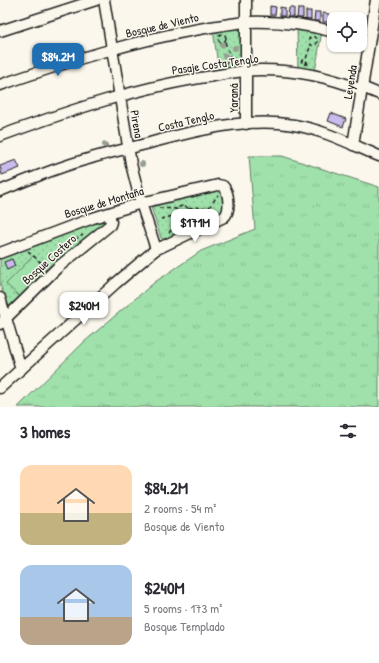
<!DOCTYPE html>
<meta charset="utf-8">
<style>
body{margin:0;font-family:"Patrick Hand",sans-serif;background:#f2f2f3;color:#2b2b33;height:100vh;display:flex;flex-direction:column;font-size:15px;white-space:nowrap}
*{box-sizing:border-box;margin:0}
p{font-size:13px;color:#7c7c81}
.icon{flex:none;width:22px;height:22px;fill:none;stroke:currentColor;stroke-width:2;stroke-linecap:round;stroke-linejoin:round}
.map{position:relative;height:407px;overflow:hidden}
.details{display:flex;flex-direction:column;background:#fff;flex:1}
.details>*{flex:none}
.fabs{position:absolute;left:327px;top:12px;display:grid;gap:8px}
.fabs a{display:grid;place-items:center;width:40px;height:40px;border-radius:8px;background:#fff;box-shadow:0 1px 3px #0004;font-size:20px}
.price{position:absolute;translate:-50% -34px;padding:0 9px;border-radius:8px;background:#fff;color:#222;font-size:13px;line-height:26px;filter:drop-shadow(0 1px 2px #0008)}
.price::after{content:'';position:absolute;left:50%;top:24px;width:12px;height:9px;margin-left:-6px;background:inherit;clip-path:polygon(0 0,100% 0,50% 100%)}
.price.on{background:#1f6fb2;color:#fff}
ul{padding:0;list-style:none}
li{display:flex;align-items:center;gap:12px;height:100px;padding:0 20px}
li span{display:grid;place-items:center;flex:none;width:112px;height:80px;border-radius:12px;color:#555}
li>.icon{margin-inline-start:auto}
span .icon{width:48px;height:48px;fill:#fffc;stroke-width:1}
li b{font-size:17px}
h2{display:flex;justify-content:space-between;align-items:center;height:48px;padding:0 20px;font-size:17px}
.map>svg:first-child{display:block}
.grass{fill:url(#grass-tufts);stroke:#5e7e64}
.park{fill:url(#park-dots);stroke:#5e7e64}
.pitch{fill:#a0e1ab;stroke:#5e7e64}
.building{fill:#cabbec;stroke:#1c1c1c}
.lines{fill:none;stroke-linecap:round;stroke-linejoin:round}
.minor-casing{stroke:#1c1c1c;stroke-width:13}
.path{stroke:#1c1c1c;stroke-width:1.5;stroke-dasharray:4 3;stroke-linecap:butt}
.minor{stroke:#fbf7ec;stroke-width:10}
.tree{fill:#969f91}
.labels{text-anchor:middle;dominant-baseline:central;stroke-width:3;stroke-linejoin:round;paint-order:stroke}
.street-label{font-size:12px;fill:#1c1c1c;stroke:#fbf7ec}
</style>
<div class="map">
<svg width="379" height="407" viewBox="0 0 379 407">
<defs>
<pattern id="grass-tufts" width="24" height="20" patternUnits="userSpaceOnUse"><rect width="24" height="20" fill="#a0e1ab"/><path d="M3 7l-1-3M5 7V3M7 7l1-3M15 17l-1-3M17 17v-4M19 17l1-3" fill="none" stroke="#89c093"/></pattern>
<pattern id="park-dots" width="8" height="8" patternUnits="userSpaceOnUse"><rect width="8" height="8" fill="#a0e1ab"/><path d="M2 2h.1M6 6h.1" fill="none" stroke="#89c093" stroke-width="1.8" stroke-linecap="round"/></pattern>
</defs>
<rect width="100%" height="100%" fill="#fbf7ec"/>
<filter id="ink" filterUnits="userSpaceOnUse"><feTurbulence type="fractalNoise" baseFrequency=".025" numOctaves="2"/><feDisplacementMap in="SourceGraphic" scale="8" xChannelSelector="R" yChannelSelector="G"/><feConvolveMatrix kernelMatrix="1 2 1 2 8 2 1 2 1" color-interpolation-filters="sRGB"/></filter>
<g filter="url(#ink)">
<path class="grass" d="M249,156h33l97,31v220h-361l66,-65 71,-60 46,-31 54,-22z"/>
<g class="park">
<path d="M240,26l1,40 -1,1 -21,5 -6,-42z"/>
<path d="M297,27l25,4 -7,41 -17,-2z"/>
<path d="M218,190l4,2 3,16 -4,5 -56,27 -4,-2 -10,-31 17,-6z"/>
<path d="M105,219l2,2 -98,89 -2,-2 -7,-25v-25l79,-31z"/>
</g>
<path class="pitch" d="M33,256l14,14 -27,27 -14,-13z"/>
<g class="building">
<path d="M270,6l6,1 -1,8h-5z"/>
<path d="M280,7l5,1v8h-5z"/>
<path d="M289,8h5v9h-6z"/>
<path d="M298,9h5v9h-6z"/>
<rect x="306" y="11" width="5" height="9"/>
<path d="M315,12h5v9h-6z"/>
<path d="M323,13l6,1 -1,8h-5z"/>
<path d="M333,15l5,1v3h-4v5h-2z"/>
<path d="M331,113l15,6 -3,8 -15,-6z"/>
<path d="M16,160l4,8 -18,7 -2,-9z"/>
<path d="M12,259l3,7 -8,4 -3,-8z"/>
</g>
<g class="lines">
<g class="minor-casing">
<g id="minor">
<path d="M104,0l27,164 10,39 15,46"/>
<path d="M0,31l96,-31"/>
<path d="M0,85c67,-23 135,-45 205,-57 13,-2 28,-5 42,-6 28,-1 59,2 87,10"/>
<path d="M362,87l17,7"/>
<path d="M246,124v-124"/>
<path d="M0,136c68,-25 141,-50 213,-60 16,-3 32,-6 48,-6 35,0 69,7 101,20"/>
<path d="M353,145l23,-145"/>
<path d="M0,191c29,-12 58,-24 88,-32 22,-7 44,-11 65,-17 45,-12 94,-25 141,-17 30,5 57,19 85,31"/>
<path d="M0,253l93,-35 48,-15 77,-18 5,1c6,6 8,25 1,31l-69,33 -39,33 -116,105"/>
<path d="M0,298l21,71"/>
<path d="M0,324l57,-56 53,-43 1,-3 -2,-9"/>
</g>
</g>
<g class="path">
<circle cx="222" cy="38" r="4"/>
<circle cx="313" cy="41" r="4.5"/>
<path d="M225,42l5,14"/>
<circle cx="231" cy="59" r="2.5"/>
<circle cx="304" cy="62" r="2.5"/>
<path d="M225,65l4,-5"/>
<path d="M308,65l-2,-6 5,-15"/>
<circle cx="183" cy="213" r="7"/>
<path d="M159,208l18,1"/>
<path d="M189,209l6,-2 13,2 10,-14"/>
<path d="M161,219l15,-4"/>
<path d="M169,233l10,-15"/>
<path d="M28,251l16,14h4"/>
<path d="M54,258l7,-10 22,-13"/>
</g>
<use href="#minor" class="minor"/>
</g>
<g class="tree">
<circle cx="222" cy="45" r="3"/>
<circle cx="235" cy="48" r="3"/>
<circle cx="225" cy="56" r="3"/>
<circle cx="105" cy="145" r="3"/>
<circle cx="142" cy="164" r="3"/>
<circle cx="200" cy="214" r="3"/>
<circle cx="194" cy="217" r="3"/>
<circle cx="185" cy="222" r="3"/>
<circle cx="180" cy="226" r="3"/>
</g>
</g>
<g class="labels">
<g class="street-label">
<text transform="translate(162 25) rotate(-13)">Bosque de Viento</text>
<text transform="translate(215 64) rotate(-8)">Pasaje Costa Tenglo</text>
<text transform="translate(350 82) rotate(-81)">Leyenda</text>
<text transform="translate(233 98) rotate(-90)">Yaraná</text>
<text transform="translate(186 121) rotate(-13)">Costa Tenglo</text>
<text transform="translate(137 124) rotate(80)">Pirena</text>
<text transform="translate(104 202) rotate(-17)">Bosque de Montaña</text>
<text transform="translate(49 259) rotate(-42)">Bosque Costero</text>
</g>
</g>
</svg>
<div class="fabs">
<a><svg class="icon" aria-label="locate" viewBox="0 0 24 24"><circle cx="12" cy="12" r="6"/><path d="M12 2v4M12 18v4M2 12h4M18 12h4"/></svg></a>
</div>
<b class="price on" style="left:58px;top:77px">$84.2M</b>
<b class="price" style="left:195px;top:243px">$171M</b>
<b class="price" style="left:84px;top:326px">$240M</b>
</div>
<section class="details">
<h2>3 homes<svg class="icon" aria-label="filters" viewBox="0 0 24 24"><path d="M4 7h16M4 17h16"/><circle cx="9" cy="7" r="2"/><circle cx="15" cy="17" r="2"/></svg></h2>
<ul>
<li><span style="background:linear-gradient(#ffd9b3 60%,#c2b280 0)"><svg class="icon" aria-label="home" viewBox="0 0 24 24"><path d="M3 11l9-7 9 7M6 9v11h12V9"/></svg></span><div><b>$84.2M</b><p>2 rooms · 54 m²</p><p>Bosque de Viento</p></div></li>
<li><span style="background:linear-gradient(#a9c7e8 65%,#b9a48a 0)"><svg class="icon" aria-label="home" viewBox="0 0 24 24"><path d="M3 11l9-7 9 7M6 9v11h12V9"/></svg></span><div><b>$240M</b><p>5 rooms · 173 m²</p><p>Bosque Templado</p></div></li>
</ul>
</section>
